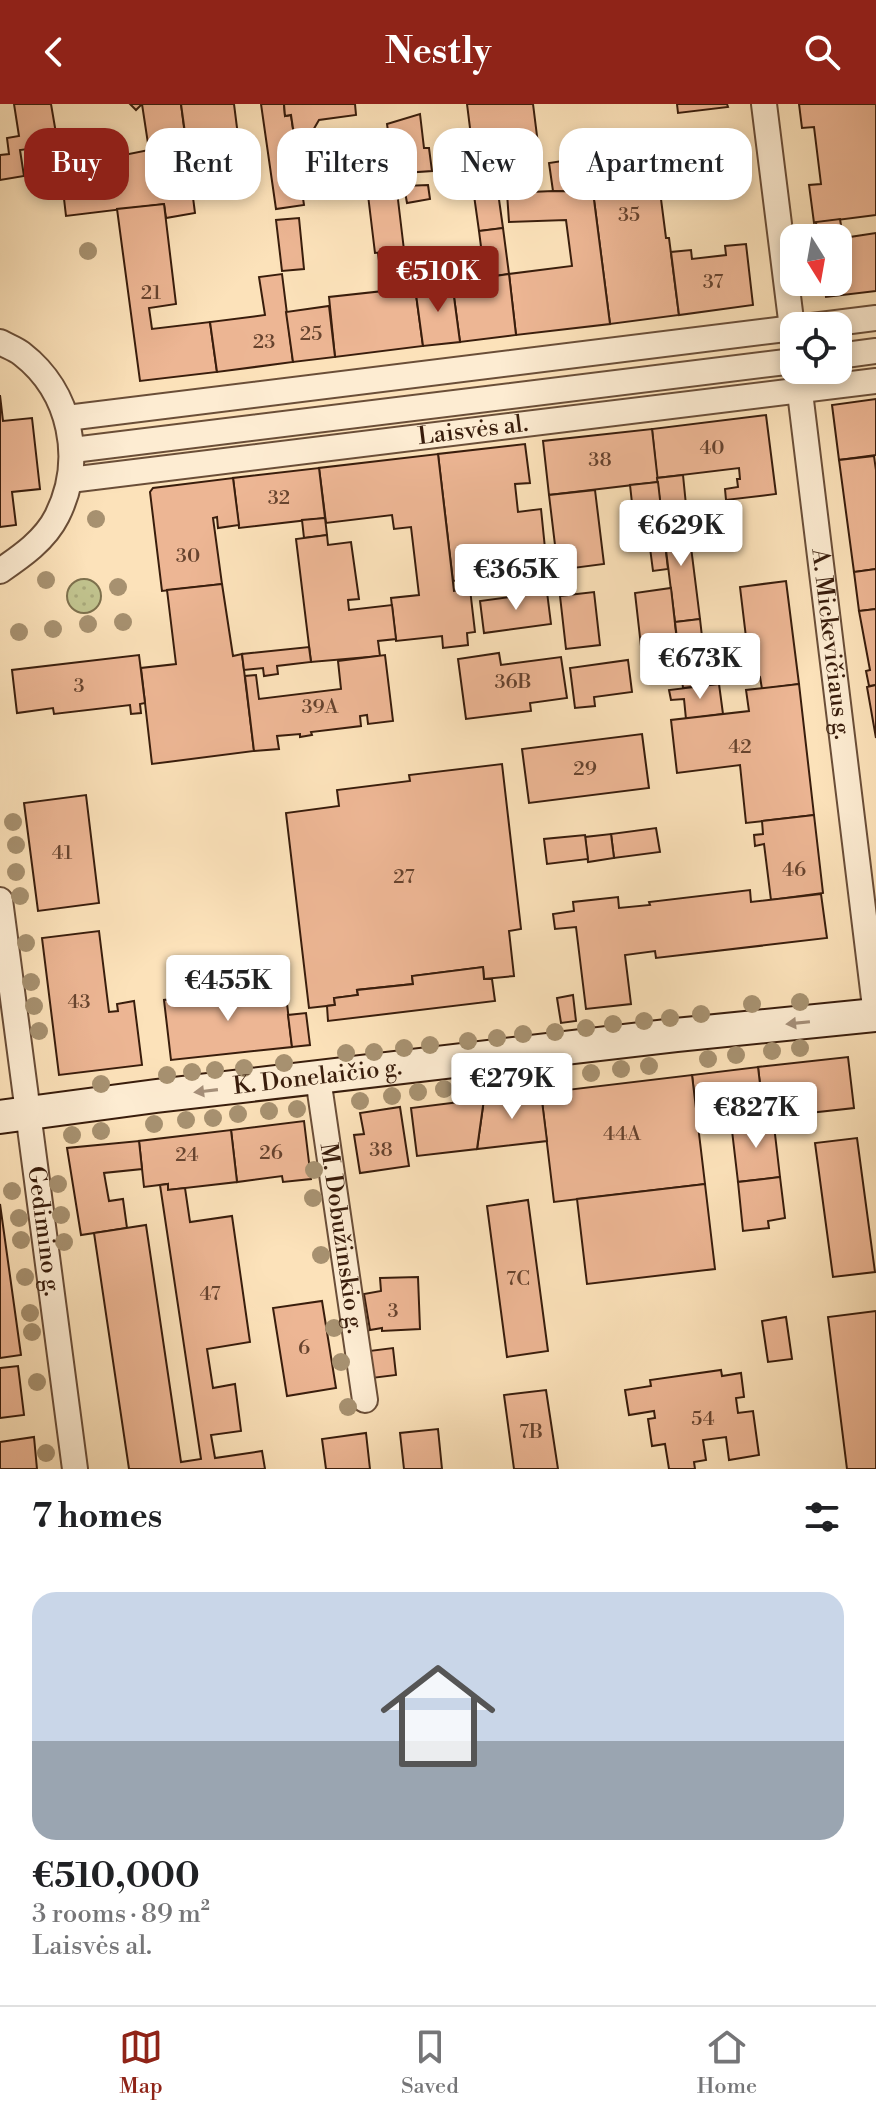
<!DOCTYPE html>
<meta charset="utf-8">
<style>
body{margin:0;font-family:"Libre Bodoni",serif;background:#f6f6f6;color:#202124;height:100vh;display:flex;flex-direction:column;font-size:30px;white-space:nowrap}
*{box-sizing:border-box;margin:0}
p{font-size:26px;color:#757577}
.icon{flex:none;width:44px;height:44px;fill:none;stroke:currentColor;stroke-width:2;stroke-linecap:round;stroke-linejoin:round}
.map{position:relative;height:1365px;overflow:hidden}
.details{display:flex;flex-direction:column;background:#fff;flex:1}
.details>*{flex:none}
.banner{position:absolute;left:24px;top:24px;width:828px;height:72px;display:flex;gap:16px}
.needle{width:52px;rotate:169deg}
.fabs{position:absolute;left:780px;top:120px;display:grid;gap:16px}
.fabs a{display:grid;place-items:center;width:72px;height:72px;border-radius:16px;background:#fff;box-shadow:0 4px 12px #0003;font-size:40px}
.price{position:absolute;translate:-50% -68px;padding:0 18px;border-radius:8px;background:#fff;color:#222;font-size:26px;line-height:52px;filter:drop-shadow(0 2px 4px #0008)}
.price::after{content:'';position:absolute;left:50%;top:48px;width:24px;height:18px;margin-left:-12px;background:inherit;clip-path:polygon(0 0,100% 0,50% 100%)}
.price.active{background:#8f2418;color:#fff}
ul{padding:0;list-style:none}
li{display:grid;align-content:center;gap:16px;height:424px;padding:0 32px}
li span{display:grid;place-items:center;height:248px;border-radius:24px;color:#555}
li>.icon{margin-inline-start:auto}
span .icon{width:144px;height:144px;fill:#fffc;stroke-width:1}
li b{font-size:34px}
h2{display:flex;justify-content:space-between;align-items:center;height:96px;padding:0 32px;font-size:34px}
.pill{padding:0 28px;border-radius:24px;background:#fff;box-shadow:0 4px 12px #0003;font-size:28px;line-height:72px}
.pill.active{background:#8f2418;color:#fff}
header{display:flex;justify-content:space-between;align-items:center;height:104px;padding:0 32px;background:#8f2418;color:#fff;font-size:36px;font-weight:700}
.menu{display:flex;justify-content:space-around;align-items:center;height:112px;border-top:2px solid #e0e0e0;background:#fff;font-size:22px;color:#757577}
.menu a{display:grid;justify-items:center;gap:4px}
.menu .active{color:#8f2418}
.map>svg:first-child{display:block}
.park{fill:url(#park-dots);stroke:#7d704d;stroke-width:2}
.building{fill:#edb694;stroke:#391d0c;stroke-width:2}
.lines{fill:none;stroke-linecap:round;stroke-linejoin:round}
.street-casing{stroke:#6a4e38;stroke-width:28}
.secondary-casing{stroke:#391d0c;stroke-width:36}
.street{stroke:#fdecd2;stroke-width:24}
.secondary{stroke:#fdecd2;stroke-width:32}
.tree{fill:#a79170}
.oneway{fill:#a58f79}
.labels{text-anchor:middle;dominant-baseline:central;stroke-width:6;stroke-linejoin:round;paint-order:stroke}
.number-label{font-size:20px;fill:#66432e}
.street-label{font-size:24px;fill:#391d0c;stroke:#fdecd2}
</style>
<header><svg class="icon" aria-label="back" viewBox="0 0 24 24"><path d="M15 5l-7 7 7 7"/></svg>Nestly<svg class="icon" aria-label="search" viewBox="0 0 24 24"><circle cx="10" cy="10" r="6"/><path d="M15 15l6 6"/></svg></header>
<div class="map">
<svg width="876" height="1365" viewBox="0 0 876 1365">
<defs>
<pattern id="park-dots" width="8" height="8" patternUnits="userSpaceOnUse" patternTransform="scale(2)"><rect width="8" height="8" fill="#c1c38e"/><path d="M2 2h.1M6 6h.1" fill="none" stroke="#a7a779" stroke-width="1.8" stroke-linecap="round"/></pattern>
</defs>
<rect width="100%" height="100%" fill="#fce2ba"/>
<filter id="stains"><feTurbulence type="fractalNoise" baseFrequency=".0025" numOctaves="4"/><feColorMatrix values="0 0 0 0 .2 0 0 0 0 .09 0 0 0 0 .02 0 0 0 .5 -.17"/></filter>
<radialGradient id="worn" r=".72"><stop offset=".6" stop-color="#630" stop-opacity="0"/><stop offset="1" stop-color="#630" stop-opacity=".3"/></radialGradient>
<circle class="park" cx="84" cy="492" r="17"/>
<g class="building">
<path d="M14,0h37l7,41 -38,5 4,26 -24,4v-25l9,-1 -2,-16 12,-2z"/>
<path d="M130,0h51l14,109 -29,5 -2,-14 -98,12 -3,-26 48,-25 -2,-7 40,-8 -7,-46 -6,6z"/>
<path d="M181,0h53l11,87 -51,7z"/>
<path d="M261,0h23l1,12 6,-1 13,90 -28,4z"/>
<path d="M284,0h71l1,11 -37,5 -7,12 -18,3 -3,-20 -6,1z"/>
<path d="M467,0h66l5,40 -65,8z"/>
<path d="M677,0h50l1,3 -50,6z"/>
<path d="M799,0h77v111l-62,8 -5,-38 12,-1 -7,-57 -12,1z"/>
<path d="M420,10l4,34h5l3,23 -28,2 1,9 -22,3 -6,-52 11,-2 -1,-7z"/>
<path d="M668,42l4,29 -14,1 8,62h3l10,77 -69,9 -22,-171 45,-6v4z"/>
<path d="M589,53l4,35 -40,-1 -4,-28z"/>
<path d="M495,67l8,57 -24,3 -8,-57z"/>
<path d="M396,79l8,67 -29,3 -7,-58 12,-1 -1,-9z"/>
<path d="M428,81l2,14 -23,4 -3,-17z"/>
<path d="M553,87l40,1 17,132 -94,11 -7,-61 63,-8 -6,-46 -57,2 -2,-29z"/>
<path d="M164,100l12,100 -27,4 3,21 58,-7 7,50 -77,9 -23,-172z"/>
<path d="M299,114l5,51 -22,2 -6,-51z"/>
<path d="M840,115l3,19 33,-5v58l-50,6 -2,-15h14v-44h-20l-2,-16z"/>
<path d="M503,124l6,46 -24,4 -6,-47z"/>
<path d="M746,140l7,61 -74,10 -8,-63 20,-2 1,9 34,-4 -1,-9z"/>
<path d="M404,146l4,38 7,-1 8,59 -88,11 -6,-60 54,-6 -5,-38z"/>
<path d="M282,170l11,88 -76,10 -7,-50 55,-7 -6,-38z"/>
<path d="M509,170l7,61 -56,7 -8,-60z"/>
<path d="M452,178l8,60 -37,4 -8,-59z"/>
<path d="M329,202l6,51 -42,5 -7,-50z"/>
<path d="M0,291l3,26 29,-3 8,71 -28,3 4,33 -16,2z"/>
<path d="M876,295v56l-37,5 -7,-55z"/>
<path d="M766,311l10,79 -50,6 -1,-11 13,-2 -1,-8h3l-1,-11 -82,10 -5,-49z"/>
<path d="M652,325l6,53 -109,13 -6,-54z"/>
<path d="M525,340l5,39 -15,1 3,28 23,-3 6,59 -54,6v2l-40,5 -15,-127z"/>
<path d="M438,350l16,137 16,-2 5,43 -8,1 1,12 -25,3 -1,-12 -46,5 -5,-43 28,-3 -8,-68 -17,2 -2,-14 -66,8 -7,-55z"/>
<path d="M874,352l2,14v99l-22,3 -15,-112z"/>
<path d="M319,364l6,50 -86,10 -6,-50z"/>
<path d="M683,371l4,40 -25,3 -5,-40z"/>
<path d="M233,374l6,47 -21,3 -1,-11 -4,1 9,66 -60,7 -12,-99 3,-4z"/>
<path d="M658,378l10,87 -15,2 -9,-69 -12,1 -2,-18z"/>
<path d="M595,386l9,74 -46,6 -9,-75z"/>
<path d="M687,411l13,104 -25,3 -13,-104z"/>
<path d="M325,414l2,17 -23,3 -2,-18z"/>
<path d="M327,431l1,10 23,-3 8,57 -11,1 1,10 43,-5 4,34 -18,2 2,15 -69,6 -15,-123z"/>
<path d="M876,465v40l-17,2 -5,-39z"/>
<path d="M786,477l13,103 -37,5 -2,-12 -9,2 -11,-92z"/>
<path d="M222,480l11,72 9,-2 12,97 -102,13 -11,-96 35,-4 -9,-74z"/>
<path d="M671,484l9,80 -9,1 -2,-17 -27,3 -7,-62z"/>
<path d="M547,488l4,32 -67,9 -4,-32z"/>
<path d="M594,488l6,53 -34,4 -6,-53z"/>
<path d="M876,505v76l-7,1 -3,-15 4,-1 -11,-59z"/>
<path d="M700,515l5,44 31,-4 3,23 -56,6 -8,-66z"/>
<path d="M309,543l2,15 -34,4 1,8 -14,2 -1,-8 -19,2 -2,-16z"/>
<path d="M499,549l2,12 60,-8 6,41 -37,5 1,8 -65,8 -8,-60z"/>
<path d="M139,551l6,48 -5,1 1,9 -10,1 -1,-9 -76,9 -1,-6 -36,5 -5,-43z"/>
<path d="M385,551l8,66 -25,3 -1,-9 -7,1 1,10 -50,6 1,3 -12,2v-3l-23,2 2,13 -25,2 -9,-75 11,-1 3,24 82,-10 -3,-28z"/>
<path d="M628,556l4,32 -38,5 1,9 -20,2 -5,-40z"/>
<path d="M719,580l4,30 -37,5 -2,-20 -13,1 -2,-10z"/>
<path d="M799,580l15,131 -68,8 -6,-58 -63,8 -6,-53 78,-9 -3,-21z"/>
<path d="M876,581v53l-9,-51z"/>
<path d="M642,630l7,54 -120,15 -7,-54z"/>
<path d="M502,660l19,165 -12,2 5,45 -30,3 -1,-12 -71,9 1,8 -56,6 1,5 -24,3 1,7 -26,3 -23,-195 53,-7 -2,-16 73,-9 -1,-6z"/>
<path d="M86,691l13,108 -61,8 -14,-108z"/>
<path d="M814,711l9,78 -52,7 -7,-56 -9,2 -1,-11 9,-1 -1,-13z"/>
<path d="M656,724l4,24 -46,6 -3,-24z"/>
<path d="M611,730l3,24 -26,4 -3,-25z"/>
<path d="M585,731l3,24 -41,5 -3,-25z"/>
<path d="M750,786l1,12 70,-8 6,44 -171,20 -1,-7 -30,4 6,49 -45,5 -10,-82 -21,2 -2,-15 21,-3 -1,-9 45,-5 1,11 31,-3 -1,-3z"/>
<path d="M99,827l10,81 9,-1 -1,-7 17,-3 8,64 -83,10 -17,-137z"/>
<path d="M483,863l1,12h8l3,22 -167,20 -1,-15 8,-1 -1,-7 24,-3 -1,-5 56,-6 -1,-8z"/>
<path d="M285,882l7,61 -121,13 -7,-60z"/>
<path d="M573,891l3,26 -15,2 -4,-25z"/>
<path d="M306,909l4,32 -18,2 -4,-32z"/>
<path d="M848,953l6,51 -90,10 -6,-51z"/>
<path d="M758,963l6,51 -66,8 -6,-51z"/>
<path d="M692,971l13,109 -151,18 -13,-109z"/>
<path d="M541,989l6,48 -70,8 7,-50z"/>
<path d="M484,995l-7,50 -60,7 -6,-48z"/>
<path d="M400,1003l9,59 -49,7 -6,-38 10,-1 -4,-21z"/>
<path d="M773,1013l7,60 -42,5 -7,-60z"/>
<path d="M304,1017l7,58 -28,3 -1,-6 -45,6 -6,-52z"/>
<path d="M231,1026l6,52 -69,8v-6l-24,3 -5,-46z"/>
<path d="M857,1034l18,134 -42,5 -18,-134z"/>
<path d="M139,1037l3,28 -38,4 5,28 14,-2 4,29 -46,7 -14,-87z"/>
<path d="M780,1073l5,41 -17,3 1,7 -26,3 -5,-49z"/>
<path d="M168,1080v6l17,-2 5,34 42,-6 18,126 -43,7 6,39 22,-4 6,47 -30,4 4,23 47,-7 3,18h-136l-35,-236 52,-8 35,237 20,-3 -41,-274z"/>
<path d="M705,1080l10,85 -128,15 -10,-85z"/>
<path d="M528,1096l20,151 -41,6 -20,-151z"/>
<path d="M0,1100l21,151 -21,3z"/>
<path d="M418,1173l2,52 -38,2v-3l-12,2 -6,-36 17,-3 -1,-13z"/>
<path d="M322,1197l14,87 -49,8 -14,-88z"/>
<path d="M876,1207v158h-29l-19,-152z"/>
<path d="M786,1213l6,42 -24,3 -6,-41z"/>
<path d="M393,1244l3,27 -24,3 -3,-27z"/>
<path d="M18,1262l6,49 -24,3v-50z"/>
<path d="M721,1266l1,6 19,-3 3,24 -8,1 2,15 15,-2 6,44 -30,5 -3,-23 -23,3 3,20 -12,2 1,7h-26l-4,-25 -13,2 -4,-27 7,-1 -1,-7 -25,4 -4,-25 26,-4 -1,-6z"/>
<path d="M546,1286l12,79h-44l-10,-74z"/>
<path d="M438,1325l4,40h-38l-4,-36z"/>
<path d="M366,1329l4,36h-44l-4,-30z"/>
<path d="M34,1333l3,32h-37v-27z"/>
</g>
<g class="lines">
<g class="street-casing">
<g id="street">
<path d="M764,0l30,240"/>
<path d="M812,222l64,-8"/>
<path d="M0,238c7,4 16,7 22,12 49,38 63,106 35,162 -12,24 -35,40 -57,55"/>
<path d="M838,252l38,-5"/>
<path id="s1" d="M798,272l78,639"/>
<path d="M67,314l727,-90"/>
<path d="M73,346l721,-89"/>
<path id="s2" d="M70,376l806,-99"/>
<path id="s3" d="M0,796l75,569"/>
<path id="s4" d="M318,974l47,322"/>
</g>
</g>
<g class="secondary-casing">
<g id="secondary">
<path id="s5" d="M0,1013l156,-21 520,-61 200,-20"/>
</g>
</g>
<use href="#street" class="street"/>
<use href="#secondary" class="secondary"/>
</g>
<g class="tree">
<circle cx="88" cy="147" r="9"/>
<circle cx="96" cy="415" r="9"/>
<circle cx="46" cy="476" r="9"/>
<circle cx="118" cy="483" r="9"/>
<circle cx="123" cy="518" r="9"/>
<circle cx="88" cy="520" r="9"/>
<circle cx="53" cy="525" r="9"/>
<circle cx="19" cy="528" r="9"/>
<circle cx="13" cy="718" r="9"/>
<circle cx="16" cy="741" r="9"/>
<circle cx="16" cy="768" r="9"/>
<circle cx="20" cy="792" r="9"/>
<circle cx="26" cy="839" r="9"/>
<circle cx="31" cy="878" r="9"/>
<circle cx="800" cy="898" r="9"/>
<circle cx="752" cy="900" r="9"/>
<circle cx="34" cy="902" r="9"/>
<circle cx="701" cy="910" r="9"/>
<circle cx="670" cy="914" r="9"/>
<circle cx="644" cy="917" r="9"/>
<circle cx="613" cy="920" r="9"/>
<circle cx="586" cy="924" r="9"/>
<circle cx="39" cy="927" r="9"/>
<circle cx="555" cy="928" r="9"/>
<circle cx="523" cy="930" r="9"/>
<circle cx="497" cy="934" r="9"/>
<circle cx="468" cy="937" r="9"/>
<circle cx="430" cy="941" r="9"/>
<circle cx="404" cy="944" r="9"/>
<circle cx="800" cy="944" r="9"/>
<circle cx="772" cy="947" r="9"/>
<circle cx="374" cy="948" r="9"/>
<circle cx="346" cy="949" r="9"/>
<circle cx="736" cy="951" r="9"/>
<circle cx="708" cy="955" r="9"/>
<circle cx="284" cy="959" r="9"/>
<circle cx="649" cy="962" r="9"/>
<circle cx="244" cy="964" r="9"/>
<circle cx="621" cy="965" r="9"/>
<circle cx="215" cy="966" r="9"/>
<circle cx="192" cy="968" r="9"/>
<circle cx="591" cy="969" r="9"/>
<circle cx="167" cy="971" r="9"/>
<circle cx="562" cy="971" r="9"/>
<circle cx="531" cy="976" r="9"/>
<circle cx="501" cy="979" r="9"/>
<circle cx="101" cy="980" r="9"/>
<circle cx="474" cy="982" r="9"/>
<circle cx="444" cy="985" r="9"/>
<circle cx="418" cy="988" r="9"/>
<circle cx="392" cy="992" r="9"/>
<circle cx="360" cy="997" r="9"/>
<circle cx="297" cy="1005" r="9"/>
<circle cx="269" cy="1007" r="9"/>
<circle cx="238" cy="1010" r="9"/>
<circle cx="213" cy="1014" r="9"/>
<circle cx="186" cy="1016" r="9"/>
<circle cx="154" cy="1020" r="9"/>
<circle cx="101" cy="1027" r="9"/>
<circle cx="72" cy="1031" r="9"/>
<circle cx="314" cy="1066" r="9"/>
<circle cx="58" cy="1080" r="9"/>
<circle cx="12" cy="1087" r="9"/>
<circle cx="313" cy="1094" r="9"/>
<circle cx="61" cy="1111" r="9"/>
<circle cx="19" cy="1114" r="9"/>
<circle cx="21" cy="1136" r="9"/>
<circle cx="64" cy="1138" r="9"/>
<circle cx="321" cy="1151" r="9"/>
<circle cx="25" cy="1173" r="9"/>
<circle cx="30" cy="1209" r="9"/>
<circle cx="334" cy="1224" r="9"/>
<circle cx="32" cy="1228" r="9"/>
<circle cx="341" cy="1258" r="9"/>
<circle cx="37" cy="1278" r="9"/>
<circle cx="348" cy="1303" r="9"/>
<circle cx="46" cy="1349" r="9"/>
</g>
<defs><path id="oneway-solid" d="M-6-.8H1V-3.2L6.5 0L1 3.2V.8H-6Z" transform="scale(2)"/></defs>
<g class="oneway">
<use href="#oneway-solid" transform="translate(798 919) rotate(174)"/>
<use href="#oneway-solid" transform="translate(206 987) rotate(173)"/>
</g>
<g class="labels">
<g class="number-label">
<text x="629" y="111">35</text>
<text x="713" y="178">37</text>
<text x="151" y="189">21</text>
<text x="311" y="230">25</text>
<text x="264" y="238">23</text>
<text x="712" y="344">40</text>
<text x="600" y="356">38</text>
<text x="279" y="394">32</text>
<text x="188" y="452">30</text>
<text x="513" y="578">36B</text>
<text x="79" y="582">3</text>
<text x="320" y="603">39A</text>
<text x="740" y="643">42</text>
<text x="585" y="665">29</text>
<text x="62" y="749">41</text>
<text x="794" y="766">46</text>
<text x="404" y="773">27</text>
<text x="79" y="898">43</text>
<text x="622" y="1030">44A</text>
<text x="381" y="1046">38</text>
<text x="271" y="1049">26</text>
<text x="187" y="1051">24</text>
<text x="518" y="1175">7C</text>
<text x="210" y="1190">47</text>
<text x="393" y="1207">3</text>
<text x="304" y="1244">6</text>
<text x="703" y="1315">54</text>
<text x="531" y="1328">7B</text>
</g>
<g class="street-label">
<text stroke="none"><textPath href="#s2" startOffset="406">Laisvės al.</textPath></text>
<text stroke="none"><textPath href="#s1" startOffset="270">A. Mickevičiaus g.</textPath></text>
<text stroke="none"><textPath href="#s5" startOffset="320">K. Donelaičio g.</textPath></text>
<text stroke="none"><textPath href="#s3" startOffset="334">Gedimino g.</textPath></text>
<text stroke="none"><textPath href="#s4" startOffset="162">M. Dobužinskio g.</textPath></text>
</g>
</g>
<rect width="100%" height="100%" filter="url(#stains)"/>
<rect width="100%" height="100%" fill="url(#worn)"/>
</svg>
<div class="fabs">
<a><svg class="needle" viewBox="-14 -14 28 28"><path d="M0-13l5 13h-10z" fill="#e53935"/><path d="M0 13l5-13h-10z" fill="#757577"/></svg></a>
<a><svg class="icon" aria-label="locate" viewBox="0 0 24 24"><circle cx="12" cy="12" r="6"/><path d="M12 2v4M12 18v4M2 12h4M18 12h4"/></svg></a>
</div>
<b class="price active" style="left:438px;top:210px">€510K</b>
<b class="price" style="left:681px;top:464px">€629K</b>
<b class="price" style="left:516px;top:508px">€365K</b>
<b class="price" style="left:700px;top:597px">€673K</b>
<b class="price" style="left:228px;top:919px">€455K</b>
<b class="price" style="left:512px;top:1017px">€279K</b>
<b class="price" style="left:756px;top:1046px">€827K</b>
<div class="banner">
<a class="pill active">Buy</a>
<a class="pill">Rent</a>
<a class="pill">Filters</a>
<a class="pill">New</a>
<a class="pill">Apartment</a>
</div>
</div>
<section class="details">
<h2>7 homes<svg class="icon" aria-label="filters" viewBox="0 0 24 24"><path d="M4 7h16M4 17h16"/><circle cx="9" cy="7" r="2"/><circle cx="15" cy="17" r="2"/></svg></h2>
<ul>
<li><span style="background:linear-gradient(#c9d6e8 60%,#9aa5b1 0)"><svg class="icon" aria-label="home" viewBox="0 0 24 24"><path d="M3 11l9-7 9 7M6 9v11h12V9"/></svg></span><div><b>€510,000</b><p>3 rooms · 89 m²</p><p>Laisvės al.</p></div></li>
</ul>
</section>
<nav class="menu">
<a class="active"><svg class="icon" aria-label="map" viewBox="0 0 24 24"><path d="M3 6l6-2 6 2 6-2v14l-6 2-6-2-6 2zM9 4v14M15 6v14"/></svg>Map</a>
<a><svg class="icon" aria-label="saved" viewBox="0 0 24 24"><path d="M7 4h10v16l-5-4-5 4z"/></svg>Saved</a>
<a><svg class="icon" aria-label="home" viewBox="0 0 24 24"><path d="M3 11l9-7 9 7M6 9v11h12V9"/></svg>Home</a>
</nav>
